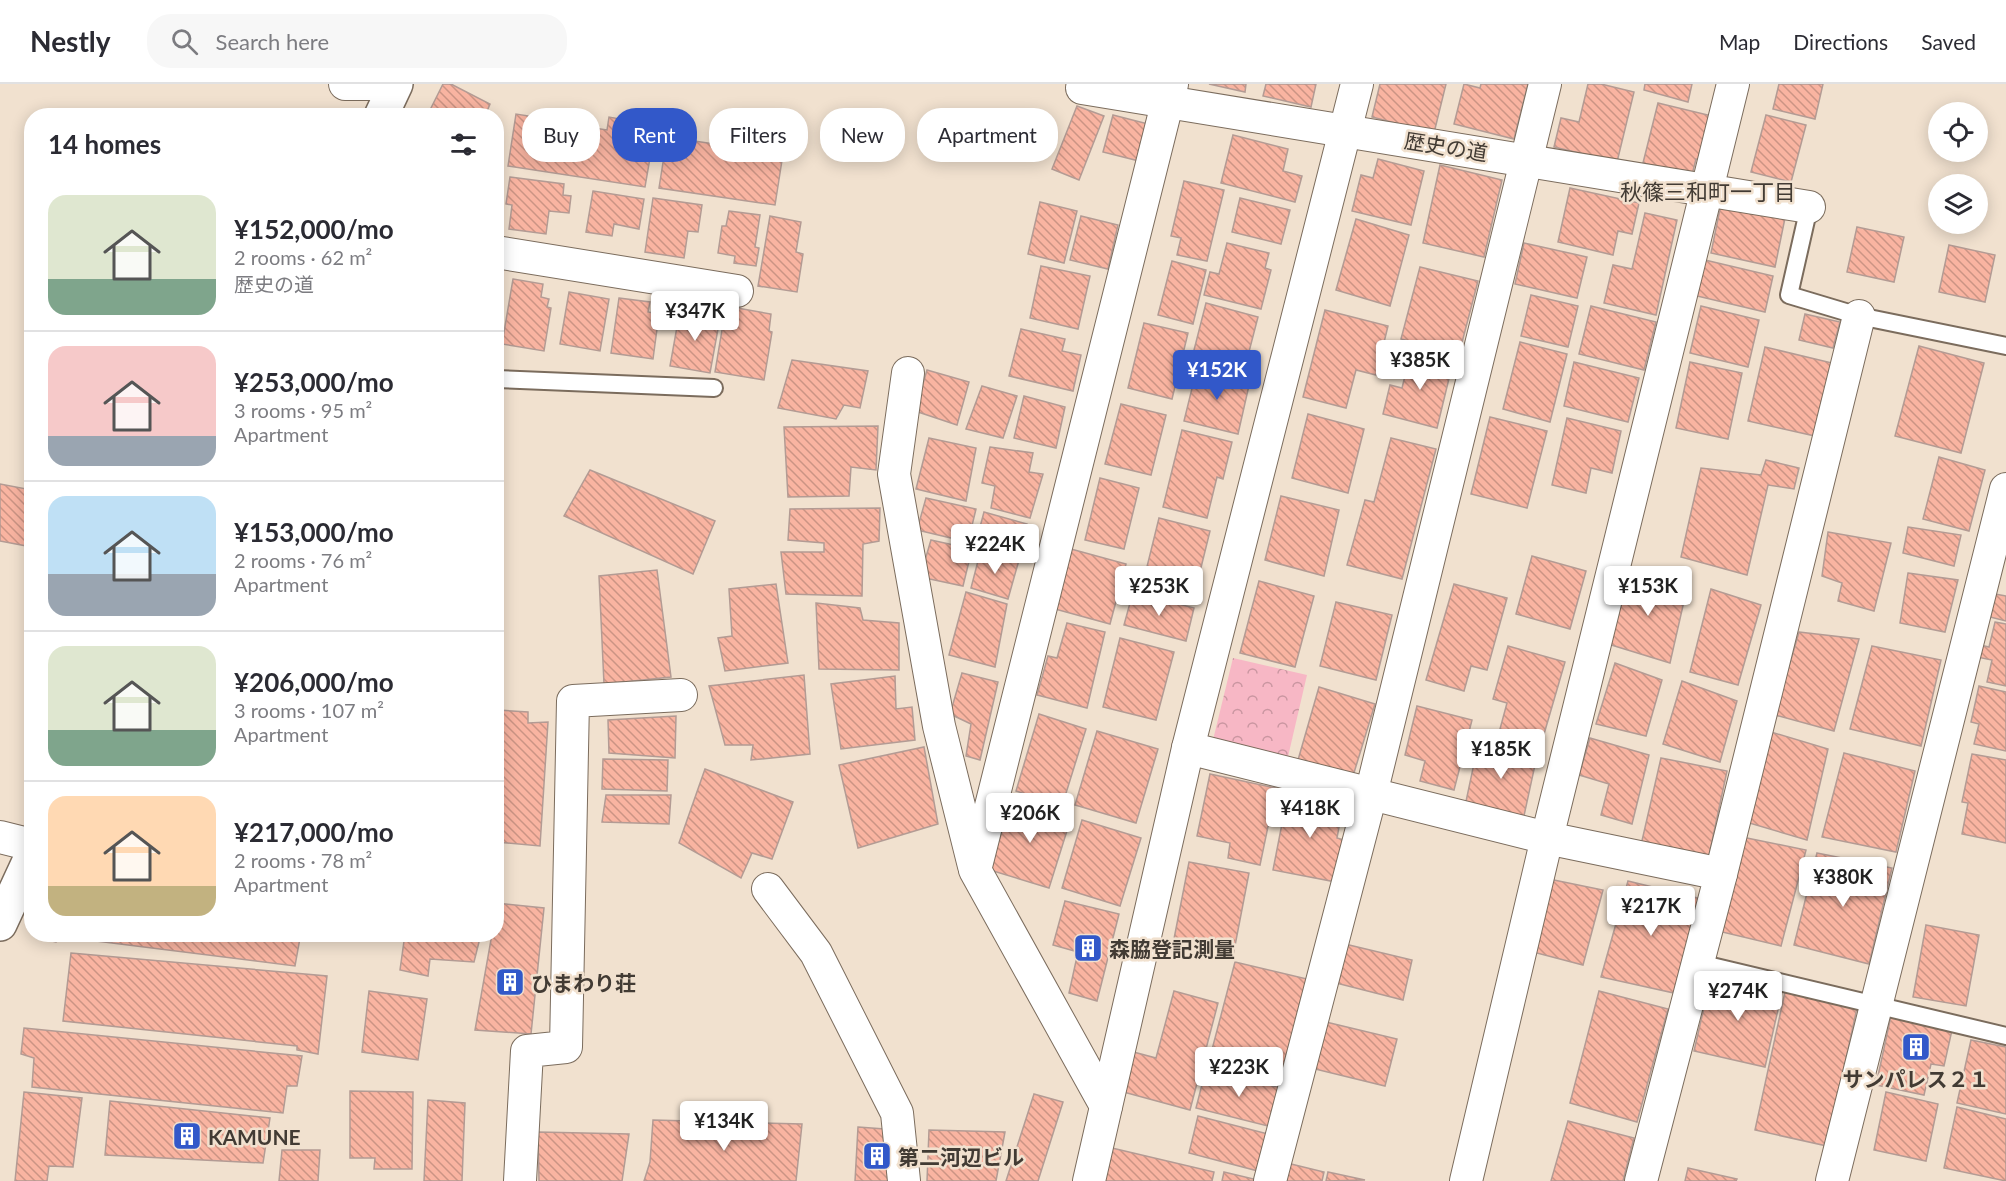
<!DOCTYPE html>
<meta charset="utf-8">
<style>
body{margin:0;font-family:Lato,"Noto Sans JP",sans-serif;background:#f7f7f7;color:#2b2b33;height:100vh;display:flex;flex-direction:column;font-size:22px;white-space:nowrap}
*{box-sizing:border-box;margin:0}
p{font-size:20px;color:#7c7c81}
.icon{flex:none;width:33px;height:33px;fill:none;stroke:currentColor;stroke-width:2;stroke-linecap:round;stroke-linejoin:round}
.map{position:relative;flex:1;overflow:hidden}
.details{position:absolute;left:24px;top:24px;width:480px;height:834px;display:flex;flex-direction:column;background:#fff;border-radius:24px;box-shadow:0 3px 15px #0003}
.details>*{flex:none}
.guide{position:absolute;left:522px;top:24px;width:570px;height:54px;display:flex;gap:12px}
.tools{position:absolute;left:1928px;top:18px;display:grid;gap:12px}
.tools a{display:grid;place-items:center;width:60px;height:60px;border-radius:50%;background:#fff;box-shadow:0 3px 15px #0003;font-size:30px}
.price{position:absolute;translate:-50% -51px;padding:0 14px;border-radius:6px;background:#fff;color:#222;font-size:20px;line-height:39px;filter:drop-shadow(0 2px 3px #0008)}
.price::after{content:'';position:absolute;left:50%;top:36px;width:18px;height:14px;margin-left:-9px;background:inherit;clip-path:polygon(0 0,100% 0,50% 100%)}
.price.active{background:#3258c9;color:#fff}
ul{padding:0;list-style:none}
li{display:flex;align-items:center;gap:18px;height:150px;padding:0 24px}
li+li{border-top:2px solid #e1e1e2}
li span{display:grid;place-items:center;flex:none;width:168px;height:120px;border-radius:18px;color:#555}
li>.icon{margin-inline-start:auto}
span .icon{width:72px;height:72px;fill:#fffc;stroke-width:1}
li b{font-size:26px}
h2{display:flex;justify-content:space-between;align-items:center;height:72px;padding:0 24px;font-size:26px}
.tag{padding:0 21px;border-radius:24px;background:#fff;box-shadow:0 3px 15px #0003;font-size:21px;line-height:54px}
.tag.active{background:#3258c9;color:#fff}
header{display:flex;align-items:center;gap:36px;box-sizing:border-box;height:84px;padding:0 30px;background:#fff;border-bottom:2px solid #e1e1e2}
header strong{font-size:28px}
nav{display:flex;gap:33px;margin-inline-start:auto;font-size:21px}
.search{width:420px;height:54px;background:#f7f7f7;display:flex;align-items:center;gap:15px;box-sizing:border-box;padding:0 21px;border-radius:24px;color:#7c7c81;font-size:22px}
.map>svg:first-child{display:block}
.forest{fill:url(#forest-crowns)}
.building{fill:url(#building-back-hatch);stroke:#b39b94;stroke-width:1.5}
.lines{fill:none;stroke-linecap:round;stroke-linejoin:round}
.lane-casing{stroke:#7b6c5d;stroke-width:20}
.street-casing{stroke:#7b6c5d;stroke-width:34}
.secondary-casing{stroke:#7b6c5d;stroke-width:36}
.lane{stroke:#fff;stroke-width:16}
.street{stroke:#fff;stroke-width:32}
.secondary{stroke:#fff;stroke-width:33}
.labels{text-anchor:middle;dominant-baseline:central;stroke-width:5;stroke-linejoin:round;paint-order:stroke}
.street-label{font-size:21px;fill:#423b34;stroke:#f1e1cf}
.poi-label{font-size:21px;font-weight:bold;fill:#423b34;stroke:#f1e1cf;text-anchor:start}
.neighbourhood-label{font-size:22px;fill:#423b34;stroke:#f1e1cf}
</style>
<header>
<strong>Nestly</strong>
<div class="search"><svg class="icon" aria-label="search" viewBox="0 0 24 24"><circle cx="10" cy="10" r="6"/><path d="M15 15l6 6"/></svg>Search here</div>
<nav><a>Map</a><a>Directions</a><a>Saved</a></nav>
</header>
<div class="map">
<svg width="2006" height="1097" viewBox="0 0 2006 1097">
<defs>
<pattern id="forest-crowns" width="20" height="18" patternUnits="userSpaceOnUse" patternTransform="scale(1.5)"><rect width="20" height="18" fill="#f7b7c5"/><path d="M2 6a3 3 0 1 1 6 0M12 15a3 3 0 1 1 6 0" fill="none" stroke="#ca96a1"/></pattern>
<pattern id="building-back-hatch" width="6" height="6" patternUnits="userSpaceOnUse" patternTransform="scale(1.5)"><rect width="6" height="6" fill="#f9b4a1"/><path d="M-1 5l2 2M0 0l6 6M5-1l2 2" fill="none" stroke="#cb9484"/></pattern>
</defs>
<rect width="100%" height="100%" fill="#f1e1cf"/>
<path class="forest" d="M1233,574l74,17 -20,86 -75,-17z"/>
<g class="building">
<path d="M443,0h8l39,20 -5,12h-58z"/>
<path d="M1209,0h37l-1,8z"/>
<path d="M1266,0h50l-5,23 -48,-11z"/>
<path d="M1380,0h66l-12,49 -62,-16z"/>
<path d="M1464,0l16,4 1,-4h47l-14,55 -60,-15z"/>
<path d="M1588,0h13l33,8 -17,70 -63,-15 7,-29 18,4z"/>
<path d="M1645,0h47l-4,18 -44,-12z"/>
<path d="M1779,0h44l-8,35 -42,-10z"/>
<path d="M1658,19l54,13 -10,45 -6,-2 -4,16 -49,-12z"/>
<path d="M1077,22l27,10 -25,64 -27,-11z"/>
<path d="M542,26l20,3 -2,10 47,7 2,-13 17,3 -2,11 30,4 -9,52 -137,-21 8,-52 25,4z"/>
<path d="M1113,31l39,10 -9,37 -40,-10z"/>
<path d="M1766,31l40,10 -15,57 -40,-10z"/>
<path d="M1233,51l55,14 -5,22 19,5 -7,26 -74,-19z"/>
<path d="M667,53l116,17 -8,51 -116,-17z"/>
<path d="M1378,75l46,12 -13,54 -59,-14 9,-36 12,3z"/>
<path d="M1440,81l62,15 -18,77 -61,-14z"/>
<path d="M510,93l54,7 -1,11 8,1 -2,17 -20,-2 -3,23 -37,-5 3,-24 -6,-1z"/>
<path d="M1184,97l40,9 -17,71 -30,-6 4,-17 -10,-2z"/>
<path d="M1570,104l69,15 -7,31 -14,-3 -5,24 -55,-13z"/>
<path d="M593,107l51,8 -5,30 -25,-5 -2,12 -26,-4z"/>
<path d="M653,114l49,7 -4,27 -10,-1 -4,27 -39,-6z"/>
<path d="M1240,114l50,12 -9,34 -49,-12z"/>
<path d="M1040,118l37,9 -13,52 -36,-9z"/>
<path d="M1721,120l64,14 -10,49 -64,-14z"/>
<path d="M729,127l31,4 -5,32 4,1 -3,18 -22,-3 1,-7 -17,-3 4,-27h4z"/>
<path d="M1645,129l32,7 -21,95 -52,-12 9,-38 19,4z"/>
<path d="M770,132l31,6 -5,30 7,2 -6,38 -39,-6z"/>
<path d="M1081,132l37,9 -10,44 -38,-9z"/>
<path d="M1356,135l53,16 -19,71 -54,-16z"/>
<path d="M1857,143l47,10 -10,45 -47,-10z"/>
<path d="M1227,159l42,10 -4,15 6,2 -10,39 -57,-14 6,-23 9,2z"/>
<path d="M1524,159l63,14 -10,41 -62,-14z"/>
<path d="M1949,161l46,10 -10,47 -46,-10z"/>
<path d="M1705,176l68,16 -8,36 -68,-16z"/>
<path d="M1172,177l34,9 -13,54 -35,-9z"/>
<path d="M1041,182l49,10 -12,53 -48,-11z"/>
<path d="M1420,183l58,14 -19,73 -58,-15z"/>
<path d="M513,195l30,5 -2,13 8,2 -2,8 4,1 -7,43 -42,-7z"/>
<path d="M569,208l40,7 -9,52 -40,-7z"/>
<path d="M1531,211l47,11 -10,41 -47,-11z"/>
<path d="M619,214l31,4 -2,10 11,2 -6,45 -42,-6z"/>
<path d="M1206,219l52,14 -13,50 -52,-13z"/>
<path d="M726,222l45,8 -2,17 3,1 -8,48 -49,-8z"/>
<path d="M1591,222l65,16 -12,48 -65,-16z"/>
<path d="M1701,222l58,14 -11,47 -58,-14z"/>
<path d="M680,226l40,8 -10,55 -40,-7z"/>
<path d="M1325,226l63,16 -12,49 -20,-5 -10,38 -43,-11z"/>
<path d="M1805,230l35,8 -7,26 -34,-8z"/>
<path d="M1144,239l44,10 -16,66 -44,-11z"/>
<path d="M1021,245l44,10 -3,12 19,4 -8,36 -64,-15z"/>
<path d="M1520,258l47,12 -17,68 -47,-13z"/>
<path d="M1919,262l65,17 -23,90 -66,-17z"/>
<path d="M1765,263l67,16 -17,73 -67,-15z"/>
<path d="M1411,268l42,10 -16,66 -54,-14 7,-29 12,3z"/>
<path d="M792,276l76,11 -8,37 -16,-3 -8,14 -58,-11z"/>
<path d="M1574,278l65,16 -11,44 -64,-16z"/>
<path d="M1690,278l52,11 -14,66 -52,-11z"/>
<path d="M1197,284l53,13 -12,53 -54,-13z"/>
<path d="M927,286l42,12 -12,43 -42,-14z"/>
<path d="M982,302l35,10 -14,42 -37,-9z"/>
<path d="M1024,312l41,11 -9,41 -42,-10z"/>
<path d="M1121,320l45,11 -15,60 -46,-11z"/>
<path d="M1308,330l56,15 -16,64 -56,-15z"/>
<path d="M1490,333l57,14 -20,77 -56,-14z"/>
<path d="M1567,334l54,13 -9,42 -21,-5 -5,25 -34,-8z"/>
<path d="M878,342l-2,44 -25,-3 -2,29 -61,1 -4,-70z"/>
<path d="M1182,346l50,12 -9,37 -6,-2 -10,41 -44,-11z"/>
<path d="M929,354l47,10 -10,53 -50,-12z"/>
<path d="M1391,354l45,11 -34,130 -55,-14 18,-65 9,2z"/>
<path d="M990,363l43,6 -4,19 14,2 -13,44 -39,-10 4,-22 -13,-3z"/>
<path d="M1939,373l46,13 -16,61 -46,-12z"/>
<path d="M1766,376l33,8 -5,21 -26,-4 -21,90 -66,-18 20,-89 60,7z"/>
<path d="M590,386l125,51 -22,53 -129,-58z"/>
<path d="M1100,394l39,10 -15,61 -39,-9z"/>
<path d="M0,400l32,6v57l-32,-6z"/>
<path d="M1281,412l58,14 -15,66 -59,-16z"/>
<path d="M926,414l50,11 -8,33 -51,-12z"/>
<path d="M880,424l-1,33 -16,3 -1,52 -76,-2 -5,-42h43v-9l-36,-3 2,-31z"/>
<path d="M984,428l43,12 -9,30 -43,-8z"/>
<path d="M1159,434l51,13 -17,69 -51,-13z"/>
<path d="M1908,443l53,8 -7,31 -51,-13z"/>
<path d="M1828,448l63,11 -17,68 -36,-10 4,-18 -20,-7z"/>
<path d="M931,456l41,9 -9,37 -43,-9z"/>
<path d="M1071,465l55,15 -16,60 -55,-15z"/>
<path d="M980,469l39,7 -11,39 -37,-11z"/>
<path d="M1532,472l54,15 -16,58 -54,-15z"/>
<path d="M657,486l14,107 -67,7 -5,-108z"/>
<path d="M1629,487l58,17 -17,75 -62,-19z"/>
<path d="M1908,489l50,7 -13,52 -45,-9z"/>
<path d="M1259,497l55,15 -19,71 -55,-14z"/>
<path d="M776,500l12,79 -63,8 -7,-33 14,-2 -3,-47z"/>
<path d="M1454,500l53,14 -20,72 -16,-4 -7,25 -38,-11z"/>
<path d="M1711,505l50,16 -23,80 -48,-13z"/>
<path d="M966,508l41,12 -12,63 -46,-12z"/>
<path d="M1133,508l61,16 -8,33 -62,-16z"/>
<path d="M1995,510l11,2v25l-16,-4z"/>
<path d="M1336,518l56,13 -16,65 -56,-14z"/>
<path d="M816,519l44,5 3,12 36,3v47l-80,-1z"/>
<path d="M1995,538l11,2v62l-19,-4 5,-22 -15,-3 3,-12 9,2z"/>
<path d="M1067,539l38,9 -18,76 -50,-13 11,-39 9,2z"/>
<path d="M1799,548l60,7 -25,92 -59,-16z"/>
<path d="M1120,554l54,14 -18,68 -53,-13z"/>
<path d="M1508,562l57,16 -23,79 -42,-12 7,-26 -14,-4z"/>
<path d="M1872,562l69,14 -20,86 -71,-17z"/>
<path d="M1615,579l47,17 -16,56 -50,-12z"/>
<path d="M962,589l36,9 -18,78 -14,-4 5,-32 -21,-10z"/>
<path d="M804,591l6,79 -59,6 2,-15h-28l-16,-59z"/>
<path d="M895,592l1,33 16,-2 3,33 -74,9 -10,-65z"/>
<path d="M1682,597l55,20 -17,61 -57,-18z"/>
<path d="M1979,602l27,6v59l-32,-7 5,-20 -8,-2z"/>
<path d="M1319,603l56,17 -22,72 -55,-16z"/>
<path d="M1417,622l55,14 -18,70 -34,-9 5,-20 -20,-6z"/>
<path d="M498,626l30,2v11l20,-1 -8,124 -44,-4z"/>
<path d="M1039,630l47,15 -24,77 -46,-15z"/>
<path d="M676,632l-1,42 -66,-5 -1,-33z"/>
<path d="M1097,647l61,18 -22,74 -61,-18z"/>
<path d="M1771,648l57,17 -21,91 -61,-18z"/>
<path d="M1480,651l58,16 -16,74 -58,-14z"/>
<path d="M1590,654l59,17 -17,69 -31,-9 8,-31 -30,-9z"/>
<path d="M924,663l14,77 -80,24 -19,-83z"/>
<path d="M1844,669l71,18 -19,81 -74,-15z"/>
<path d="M1972,670l34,6v83l-44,-9 6,-31 -6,-1z"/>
<path d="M1661,674l66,13 -19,89 -67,-15z"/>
<path d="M603,675l65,1 -1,31 -65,-2z"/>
<path d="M705,685l88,33 -21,57 -20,-6 -11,25 -62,-35z"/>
<path d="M1210,690l66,14 -16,77 -32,-7 2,-15 -33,-7z"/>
<path d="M1288,709l55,12 -6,33 7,2 -8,42 -63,-12z"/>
<path d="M606,711h65l-2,29 -67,-2z"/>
<path d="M1012,715l59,19 -22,70 -59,-18z"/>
<path d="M1082,736l59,18 -21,68 -58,-18z"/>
<path d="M1742,753l64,13 -25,96 -63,-15z"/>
<path d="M1817,769l75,15 -23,96 -75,-19z"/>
<path d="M1189,778l60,11 -16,83 -60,-12z"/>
<path d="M1549,795l54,11 -20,75 -50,-13z"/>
<path d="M1628,797l74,18 -28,94 -73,-16z"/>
<path d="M1065,817l54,13 -22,87 -28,-8 9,-41 -25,-7z"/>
<path d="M497,819l47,5 -13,126 -56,-4 17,-96h4z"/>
<path d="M1926,841l53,10 -13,71 -53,-9z"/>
<path d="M34,850h275l-9,4 -5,28 -231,-29 -8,5 -21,-5z"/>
<path d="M405,850h76l-7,28 -44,-3 -2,17 -28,-6z"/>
<path d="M1345,860l67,16 -9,40 -67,-17z"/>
<path d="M71,869l256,23 -9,78 -21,-4v-4l-234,-25z"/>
<path d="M1235,878l72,17 -26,100 -72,-18z"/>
<path d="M1721,895l61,13 -17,75 -71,-16 15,-65z"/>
<path d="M369,907l58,8 -9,61 -56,-8z"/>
<path d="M1174,907l44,12 -28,107 -74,-20 10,-40 30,8z"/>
<path d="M1599,907l69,18 -31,113 -67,-19z"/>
<path d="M1785,908l72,16 -30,138 -72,-16z"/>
<path d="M1891,932l61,14 -8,36 -13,-2 -7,31 -48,-10z"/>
<path d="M1326,938l71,17 -12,47 -70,-17z"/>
<path d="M24,944l278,28 -5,30h-10l-4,27 -251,-26 2,-29 -13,-4z"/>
<path d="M1971,956l35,7v67l-49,-11z"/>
<path d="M1206,985l75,19 -9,39 -76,-19z"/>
<path d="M350,1007l63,1 -1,77h-38l1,-11h-25z"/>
<path d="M24,1008l58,6 -9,69 -24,-1 -2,15h-32z"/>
<path d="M1886,1008l52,12 -12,57 -52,-11z"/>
<path d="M1034,1010l29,8 -25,79h-32z"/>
<path d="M428,1016l37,3 -3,78h-38z"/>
<path d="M110,1017l160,17 -7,45 -158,-8z"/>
<path d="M1957,1023l49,12v62l-62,-13z"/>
<path d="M1198,1032l70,18 -10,37 -69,-18z"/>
<path d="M653,1036l149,4 -6,57h-152l6,-19z"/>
<path d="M1568,1037l66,17 -11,43h-72z"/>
<path d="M858,1043l40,3 -1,51h-42z"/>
<path d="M929,1046l76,2 -9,49h-69z"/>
<path d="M538,1048l91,2 -7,47h-83z"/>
<path d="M1112,1064l102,24 -2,9h-107z"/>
<path d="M282,1066h38l-2,31h-39z"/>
<path d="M1287,1079l37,9 -2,9h-39z"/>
<path d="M1688,1084l49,11 -1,2h-51z"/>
<path d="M1224,1088l34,8v1h-36z"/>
<path d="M1328,1088l37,8 -39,1z"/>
</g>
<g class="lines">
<g class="lane-casing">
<g id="lane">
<path d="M1809,123l-20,88 70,21 147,30"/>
<path d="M496,295l218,9"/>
<path d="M1699,879l307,73"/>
</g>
</g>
<g class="street-casing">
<g id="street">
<path d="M345,0h33"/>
<path d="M1082,4l727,119"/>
<path d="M496,168l241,39"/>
<path d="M908,289l-14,101 45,252 35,140"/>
<path d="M1188,664l359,90 -81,343"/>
<path d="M0,753l32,8"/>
<path d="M1721,790l138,-558"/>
<path d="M768,805l48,64 81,160 7,68"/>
<path d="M1106,1022l-131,-236 197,-786"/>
<path d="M520,1097l7,-130 39,-4 7,-346 108,-6"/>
<path d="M1089,1097l99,-433 169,-664"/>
<path d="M1270,1097l101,-387 174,-710"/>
<path d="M1641,1097l80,-307 -174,-36 186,-754"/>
<path d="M1832,1097l174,-692"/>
</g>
</g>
<g class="secondary-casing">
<g id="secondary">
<path d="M381,32l15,-32"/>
<path d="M0,840l32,-69"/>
</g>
</g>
<use href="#lane" class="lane"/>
<use href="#street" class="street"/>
<use href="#secondary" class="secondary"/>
</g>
<defs>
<g id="building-square" transform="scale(1.5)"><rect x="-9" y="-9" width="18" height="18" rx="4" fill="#3258c9" stroke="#f1e1cf"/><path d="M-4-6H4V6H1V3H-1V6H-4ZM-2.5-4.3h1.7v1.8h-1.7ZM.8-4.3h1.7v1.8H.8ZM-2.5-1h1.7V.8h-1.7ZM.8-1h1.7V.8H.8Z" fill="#fff"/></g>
</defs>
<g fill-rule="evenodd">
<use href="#building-square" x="1088" y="864"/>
<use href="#building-square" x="510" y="898"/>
<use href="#building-square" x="1916" y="963"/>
<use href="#building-square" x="187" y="1052"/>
<use href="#building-square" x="877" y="1072"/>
</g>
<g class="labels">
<g class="street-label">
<text transform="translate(1446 62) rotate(9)">歴史の道</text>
</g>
<g class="poi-label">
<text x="1109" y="864">森脇登記測量</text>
<text x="531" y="898">ひまわり荘</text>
<text x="1916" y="994" text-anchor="middle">サンパレス２１</text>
<text x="208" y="1052">KAMUNE</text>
<text x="898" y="1072">第二河辺ビル</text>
</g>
<g class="neighbourhood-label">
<text x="1708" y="107">秋篠三和町一丁目</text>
</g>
</g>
</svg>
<div class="tools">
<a><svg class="icon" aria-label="locate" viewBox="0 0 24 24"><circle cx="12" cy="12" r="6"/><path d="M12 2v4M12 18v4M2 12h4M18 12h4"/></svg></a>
<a><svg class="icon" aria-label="layers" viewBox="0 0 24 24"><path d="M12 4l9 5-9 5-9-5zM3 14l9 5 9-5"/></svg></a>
</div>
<b class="price" style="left:695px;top:258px">¥347K</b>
<b class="price" style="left:1420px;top:307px">¥385K</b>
<b class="price active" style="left:1217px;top:317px">¥152K</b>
<b class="price" style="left:995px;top:491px">¥224K</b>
<b class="price" style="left:1159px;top:533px">¥253K</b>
<b class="price" style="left:1648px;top:533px">¥153K</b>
<b class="price" style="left:1501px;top:696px">¥185K</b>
<b class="price" style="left:1310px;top:755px">¥418K</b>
<b class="price" style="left:1030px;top:760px">¥206K</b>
<b class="price" style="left:1843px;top:824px">¥380K</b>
<b class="price" style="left:1651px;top:853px">¥217K</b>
<b class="price" style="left:1738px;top:938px">¥274K</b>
<b class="price" style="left:1239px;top:1014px">¥223K</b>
<b class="price" style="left:724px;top:1068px">¥134K</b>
<div class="guide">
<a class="tag">Buy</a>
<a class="tag active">Rent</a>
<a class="tag">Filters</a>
<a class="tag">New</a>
<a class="tag">Apartment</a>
</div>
<section class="details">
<h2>14 homes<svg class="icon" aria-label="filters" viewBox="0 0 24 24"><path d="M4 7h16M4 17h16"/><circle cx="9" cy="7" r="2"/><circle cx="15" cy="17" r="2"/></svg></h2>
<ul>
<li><span style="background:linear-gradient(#dfe7d0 70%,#7fa58c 0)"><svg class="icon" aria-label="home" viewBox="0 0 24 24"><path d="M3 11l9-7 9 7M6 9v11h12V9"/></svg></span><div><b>¥152,000/mo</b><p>2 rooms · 62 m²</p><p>歴史の道</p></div></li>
<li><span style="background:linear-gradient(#f6c9c9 75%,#9aa5b1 0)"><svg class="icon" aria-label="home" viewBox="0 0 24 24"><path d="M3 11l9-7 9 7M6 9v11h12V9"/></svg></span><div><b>¥253,000/mo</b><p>3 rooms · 95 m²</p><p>Apartment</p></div></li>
<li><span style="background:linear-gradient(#bfe0f5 65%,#9aa5b1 0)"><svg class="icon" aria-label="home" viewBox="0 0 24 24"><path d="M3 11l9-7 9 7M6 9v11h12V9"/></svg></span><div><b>¥153,000/mo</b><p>2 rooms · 76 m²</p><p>Apartment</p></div></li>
<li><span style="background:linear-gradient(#dfe7d0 70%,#7fa58c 0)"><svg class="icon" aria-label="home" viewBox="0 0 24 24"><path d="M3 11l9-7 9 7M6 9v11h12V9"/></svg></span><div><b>¥206,000/mo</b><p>3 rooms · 107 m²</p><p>Apartment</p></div></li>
<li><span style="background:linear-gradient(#ffd9b3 75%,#c2b280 0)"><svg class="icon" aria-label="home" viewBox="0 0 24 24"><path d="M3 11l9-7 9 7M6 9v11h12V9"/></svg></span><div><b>¥217,000/mo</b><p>2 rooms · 78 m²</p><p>Apartment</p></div></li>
</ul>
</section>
</div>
